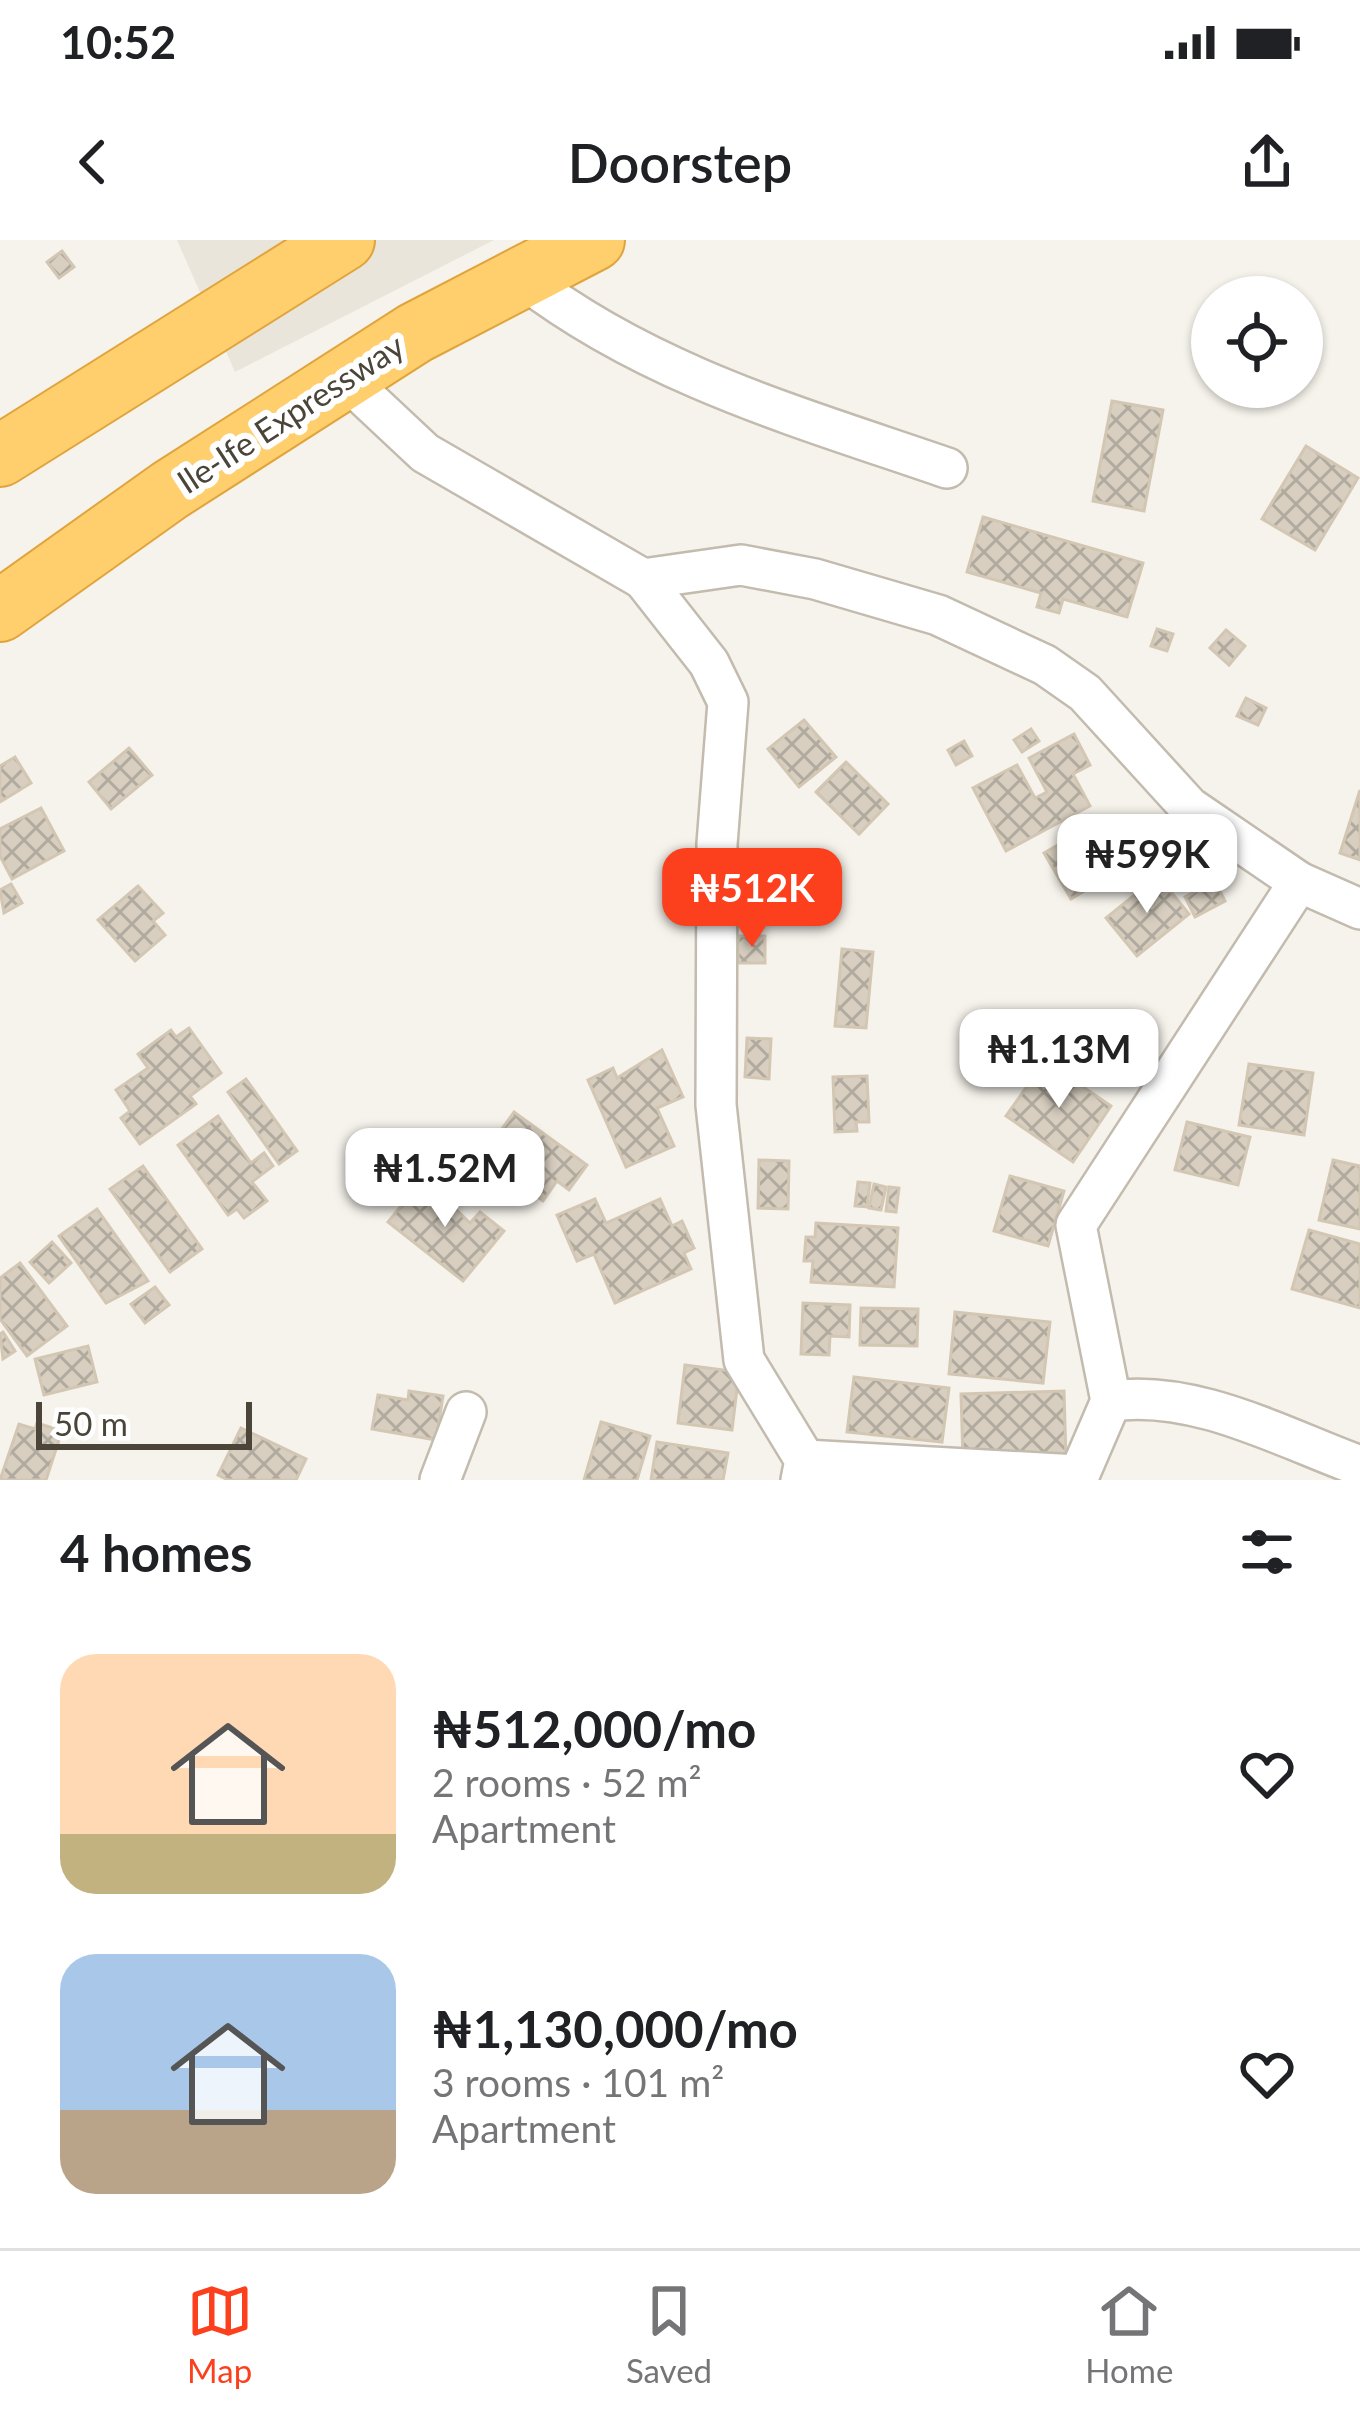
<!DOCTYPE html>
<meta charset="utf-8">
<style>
body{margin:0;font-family:Lato,sans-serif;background:#f2f2f2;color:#202124;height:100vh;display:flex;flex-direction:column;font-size:45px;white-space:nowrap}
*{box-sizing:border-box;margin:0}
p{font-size:39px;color:#757577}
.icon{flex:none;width:66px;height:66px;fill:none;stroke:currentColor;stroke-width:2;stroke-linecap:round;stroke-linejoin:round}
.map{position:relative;height:1240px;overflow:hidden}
.drawer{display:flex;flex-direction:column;background:#fff;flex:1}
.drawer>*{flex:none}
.fabs{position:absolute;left:1191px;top:36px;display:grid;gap:24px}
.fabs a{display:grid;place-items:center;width:132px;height:132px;border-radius:50%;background:#fff;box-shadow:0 3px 9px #0004;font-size:60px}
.scale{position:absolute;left:36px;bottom:30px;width:216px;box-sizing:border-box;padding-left:12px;border:6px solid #4b4439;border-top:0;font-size:33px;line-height:42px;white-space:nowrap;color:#4b4439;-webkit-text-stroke:9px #fff;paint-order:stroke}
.price{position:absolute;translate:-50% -102px;padding:0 27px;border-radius:24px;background:#fff;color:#222;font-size:39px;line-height:78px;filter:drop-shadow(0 3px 6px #0008)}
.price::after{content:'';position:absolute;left:50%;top:72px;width:36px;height:27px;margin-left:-18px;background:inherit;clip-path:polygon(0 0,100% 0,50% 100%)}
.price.selected{background:#fc3f1d;color:#fff}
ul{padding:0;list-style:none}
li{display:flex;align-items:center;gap:36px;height:300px;padding:0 60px}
li span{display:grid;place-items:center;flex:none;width:336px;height:240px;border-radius:36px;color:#555}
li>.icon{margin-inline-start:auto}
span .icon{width:144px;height:144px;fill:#fffc;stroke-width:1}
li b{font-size:51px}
h2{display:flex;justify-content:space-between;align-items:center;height:144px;padding:0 60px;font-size:51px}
.status{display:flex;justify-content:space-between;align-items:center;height:84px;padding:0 60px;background:#fff;direction:ltr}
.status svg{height:33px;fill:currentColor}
header{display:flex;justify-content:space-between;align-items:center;height:156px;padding:0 60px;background:#fff;font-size:54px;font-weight:600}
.menu{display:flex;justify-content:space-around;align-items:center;height:168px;border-top:3px solid #e0e0e0;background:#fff;font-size:33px;color:#757577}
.menu a{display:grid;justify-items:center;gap:6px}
.menu .selected{color:#fc3f1d}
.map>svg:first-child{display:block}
.residential{fill:#eae5da}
.building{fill:url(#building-cross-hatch);stroke:#d3c7b4;stroke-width:3}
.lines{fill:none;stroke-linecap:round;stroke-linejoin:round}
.minor-casing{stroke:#c2bbae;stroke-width:44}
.highway-casing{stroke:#e0a43c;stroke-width:64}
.minor{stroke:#fff;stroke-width:39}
.highway{stroke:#ffcf6e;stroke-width:60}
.labels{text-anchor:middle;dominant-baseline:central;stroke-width:12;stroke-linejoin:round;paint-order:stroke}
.street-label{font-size:33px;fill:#4b4439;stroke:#fff}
</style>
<div class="status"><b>10:52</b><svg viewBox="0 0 49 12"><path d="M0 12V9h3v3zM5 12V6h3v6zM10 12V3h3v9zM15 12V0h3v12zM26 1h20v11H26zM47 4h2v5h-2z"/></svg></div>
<header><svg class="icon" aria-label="back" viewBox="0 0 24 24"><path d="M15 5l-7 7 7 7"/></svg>Doorstep<svg class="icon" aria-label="share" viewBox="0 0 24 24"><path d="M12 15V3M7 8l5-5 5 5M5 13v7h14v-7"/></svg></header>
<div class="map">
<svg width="1360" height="1240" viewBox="0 0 1360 1240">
<defs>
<pattern id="building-cross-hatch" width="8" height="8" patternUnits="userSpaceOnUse" patternTransform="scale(3)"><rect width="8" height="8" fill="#d8cfc1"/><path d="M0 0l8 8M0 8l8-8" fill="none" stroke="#b1aa9e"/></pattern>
</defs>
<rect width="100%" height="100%" fill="#f6f3ec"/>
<path class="residential" d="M177,0h317l-259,132z"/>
<g class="building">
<path d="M62,11l12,16 -15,11 -12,-16z"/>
<path d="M1112,161l51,9 -19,101 -51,-10z"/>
<path d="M1306,206l52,32 -43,72 -53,-31z"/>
<path d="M983,277l160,46 -16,54 -64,-18 -4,14 -22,-6 4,-14 -74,-21z"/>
<path d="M1157,389l16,5 -6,17 -16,-5z"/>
<path d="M1226,390l19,16 -16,19 -19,-17z"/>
<path d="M1246,458l20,10 -8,17 -21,-9z"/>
<path d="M804,480l32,37 -37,30 -31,-38z"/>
<path d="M1031,489l8,12 -17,11 -8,-12z"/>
<path d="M1074,494l16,31 -17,9 17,32 -84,45 -33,-63 44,-23 18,33 12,-6 -18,-34z"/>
<path d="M964,501l8,15 -16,9 -8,-15z"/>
<path d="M129,508l23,27 -41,34 -22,-27z"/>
<path d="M15,517l16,26 -31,19v-36z"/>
<path d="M846,522l42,42 -29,30 -43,-42z"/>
<path d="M1360,550v70l-20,-7z"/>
<path d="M41,568l23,43 -52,28 -12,-23v-27z"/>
<path d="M1103,579l26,45 -58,35 -27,-46z"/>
<path d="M789,635l17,9 -12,22 -16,-9z"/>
<path d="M1158,636l31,38 -52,42 -31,-38z"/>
<path d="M1215,641l10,20 -30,16 -10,-20z"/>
<path d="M11,644l11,19 -18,10 -4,-23z"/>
<path d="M138,646l25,27 -10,8 12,14 -30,26 -37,-41z"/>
<rect x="738" y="696" width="27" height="27"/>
<path d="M842,709l31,3 -7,76 -31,-2z"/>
<path d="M189,788l32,45 -31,23 6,8 -56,40 -19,-26 9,-7 -14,-21 32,-22 -10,-14 33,-24 5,7z"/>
<path d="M747,798l24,1 -2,40 -24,-2z"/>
<path d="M662,810l21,47 -26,11 17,38 -48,21 -38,-87 25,-12 4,10z"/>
<path d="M1045,821l66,45 -38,56 -67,-46z"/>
<path d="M1249,824l64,9 -9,62 -65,-10z"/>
<path d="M867,836l2,46h-13l1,9 -22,1 -2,-55z"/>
<path d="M246,839l51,72 -18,13 -51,-72z"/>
<path d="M514,872l73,53 -18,25 -12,-9 -14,20 -61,-44z"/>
<path d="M218,876l33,47 13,-10 9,13 -21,16 15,19 -23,17 -7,-9 -9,6 -50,-70z"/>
<path d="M1187,882l63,15 -12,48 -63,-15z"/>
<path d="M759,920l30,1 -1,48 -30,-1z"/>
<path d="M1333,920l27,6v63l-41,-9z"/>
<path d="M143,926l59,83 -32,23 -60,-83z"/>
<path d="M1010,936l54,15 -16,55 -54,-15z"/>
<path d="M424,938l46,45 10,-11 24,19 -41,50 -75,-59z"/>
<path d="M858,942l12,1 -3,24 -12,-1z"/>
<path d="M874,944l12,3 -5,23 -12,-2z"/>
<path d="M889,947l10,1 -3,24 -10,-1z"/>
<path d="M595,959l11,24 54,-24 12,27 10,-5 12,27 -10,5 7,16 -76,34 -21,-49 -17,7 -20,-46z"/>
<path d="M97,969l51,72 -42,22 -47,-67z"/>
<path d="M816,983l82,5 -4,59 -83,-5 2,-21h-9l2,-24h9z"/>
<path d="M1309,990l51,14v64l-68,-19z"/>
<path d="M52,1002l19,21 -22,20 -19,-21z"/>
<path d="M20,1023l47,63 -40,30 -27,-37v-41z"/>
<path d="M155,1047l14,18 -24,18 -14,-19z"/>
<path d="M803,1063l47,2 -1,32 -19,-1 -1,19 -28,-1z"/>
<path d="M861,1068l57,1 -1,37 -57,-1z"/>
<path d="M955,1072l95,10 -7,61 -94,-9z"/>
<path d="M3,1092l12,19 -12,8 -3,-25z"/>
<path d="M88,1106l9,36 -53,13 -9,-36z"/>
<path d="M685,1125l54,7 -7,58 -54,-7z"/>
<path d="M854,1137l95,11 -7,54 -95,-10z"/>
<path d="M409,1151l34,5 -7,44 -64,-11 6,-34 30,5z"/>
<path d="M1064,1151l2,68 -103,2 -2,-67z"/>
<path d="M601,1182l49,14 -13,44h-53z"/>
<path d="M37,1183l25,8 -16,49h-46l19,-56 16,5z"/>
<path d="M241,1188l65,31 -10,21h-68l-10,-5z"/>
<path d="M657,1202l71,11 -5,27h-72z"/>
</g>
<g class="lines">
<g class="minor-casing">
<g id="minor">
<path d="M523,38c126,97 276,139 424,190"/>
<path d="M346,139l79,74 218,126 98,-14 74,14 123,36 107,50 40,28 104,114 110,75 61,27"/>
<path d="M643,339l66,84 19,39 -11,142 -1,261 28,255 61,100 -4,20"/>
<path d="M1111,1161c84,-12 170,36 249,65"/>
<path d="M805,1220l272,15"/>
<path d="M440,1240l26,-68"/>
<path d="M1077,1240l34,-79 -35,-176 223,-343"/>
</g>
</g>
<g class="highway-casing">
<g id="highway">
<path d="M0,216l344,-216"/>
<path d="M0,371l170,-121 245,-157 179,-93"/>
</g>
</g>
<use href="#minor" class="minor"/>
<use href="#highway" class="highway"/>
</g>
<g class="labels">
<g class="street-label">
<text transform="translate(290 173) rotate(-33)">Ile-Ife Expressway</text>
</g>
</g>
</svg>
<div class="fabs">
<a><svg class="icon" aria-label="locate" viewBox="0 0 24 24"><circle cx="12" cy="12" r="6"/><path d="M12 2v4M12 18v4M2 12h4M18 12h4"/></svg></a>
</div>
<div class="scale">50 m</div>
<b class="price" style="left:1147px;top:676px">₦599K</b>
<b class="price selected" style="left:752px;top:710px">₦512K</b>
<b class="price" style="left:1059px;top:871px">₦1.13M</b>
<b class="price" style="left:445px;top:990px">₦1.52M</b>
</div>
<section class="drawer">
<h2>4 homes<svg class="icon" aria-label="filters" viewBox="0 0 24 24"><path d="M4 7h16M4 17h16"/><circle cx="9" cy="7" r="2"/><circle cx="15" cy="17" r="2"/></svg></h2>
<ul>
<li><span style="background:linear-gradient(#ffd9b3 75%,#c2b280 0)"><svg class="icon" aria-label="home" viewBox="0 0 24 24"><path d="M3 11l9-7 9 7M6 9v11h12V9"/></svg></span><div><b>₦512,000/mo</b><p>2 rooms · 52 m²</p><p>Apartment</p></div><svg class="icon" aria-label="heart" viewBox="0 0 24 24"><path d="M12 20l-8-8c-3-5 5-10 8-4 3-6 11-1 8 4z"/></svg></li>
<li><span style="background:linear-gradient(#a9c7e8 65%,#b9a48a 0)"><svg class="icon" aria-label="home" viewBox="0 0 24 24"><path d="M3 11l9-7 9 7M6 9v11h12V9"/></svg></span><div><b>₦1,130,000/mo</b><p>3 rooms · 101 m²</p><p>Apartment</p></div><svg class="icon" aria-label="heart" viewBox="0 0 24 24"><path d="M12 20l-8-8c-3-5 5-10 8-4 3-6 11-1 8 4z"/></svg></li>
</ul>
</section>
<nav class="menu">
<a class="selected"><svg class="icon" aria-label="map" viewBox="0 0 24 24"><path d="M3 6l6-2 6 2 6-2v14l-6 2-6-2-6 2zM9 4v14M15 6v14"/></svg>Map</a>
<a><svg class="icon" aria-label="saved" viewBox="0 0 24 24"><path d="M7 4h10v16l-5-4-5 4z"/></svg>Saved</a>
<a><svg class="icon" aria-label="home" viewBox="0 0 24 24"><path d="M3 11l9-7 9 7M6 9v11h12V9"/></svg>Home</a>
</nav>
